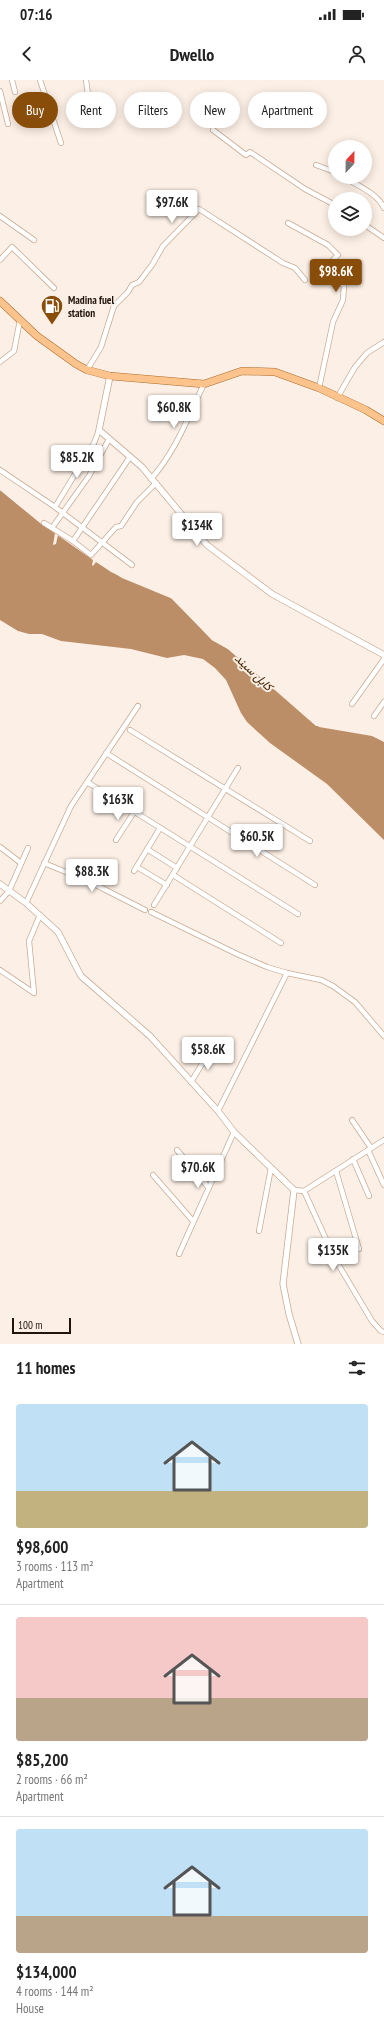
<!DOCTYPE html>
<meta charset="utf-8">
<style>
body{margin:0;font-family:"PT Sans Narrow",Vazirmatn,sans-serif;background:#f6f6f6;color:#222;height:100vh;display:flex;flex-direction:column;font-size:15px;white-space:nowrap}
*{box-sizing:border-box;margin:0}
p{font-size:13px;color:#767676}
.icon{flex:none;width:22px;height:22px;fill:none;stroke:currentColor;stroke-width:2;stroke-linecap:round;stroke-linejoin:round}
.map{position:relative;height:1264px;overflow:hidden}
.panel{display:flex;flex-direction:column;background:#fff;flex:1}
.panel>*{flex:none}
.guide{position:absolute;left:12px;top:12px;width:360px;height:36px;display:flex;gap:8px}
.needle{width:26px;rotate:22deg}
.tools{position:absolute;left:328px;top:60px;display:grid;gap:8px}
.tools a{display:grid;place-items:center;width:44px;height:44px;border-radius:50%;background:#fff;box-shadow:0 2px 10px #0003;font-size:20px}
.scale{position:absolute;left:12px;bottom:10px;width:59px;box-sizing:border-box;padding-left:4px;border:2px solid #20150c;border-top:0;font-size:11px;line-height:14px;white-space:nowrap;color:#20150c;-webkit-text-stroke:3px #fcefe5;paint-order:stroke}
.price{position:absolute;translate:-50% -34px;padding:0 9px;border-radius:4px;background:#fff;color:#222;font-size:13px;line-height:26px;filter:drop-shadow(0 1px 2px #0008)}
.price::after{content:'';position:absolute;left:50%;top:24px;width:12px;height:9px;margin-left:-6px;background:inherit;clip-path:polygon(0 0,100% 0,50% 100%)}
.price.on{background:#894d0a;color:#fff}
ul{padding:0;list-style:none}
li{display:grid;align-content:center;gap:8px;height:212px;padding:0 16px}
li+li{border-top:1px solid #e0e0e0}
li span{display:grid;place-items:center;height:124px;border-radius:4px;color:#555}
li>.icon{margin-inline-start:auto}
span .icon{width:72px;height:72px;fill:#fffc;stroke-width:1}
li b{font-size:17px}
h2{display:flex;justify-content:space-between;align-items:center;height:48px;padding:0 16px;font-size:17px}
.pill{padding:0 14px;border-radius:18px;background:#fff;box-shadow:0 2px 10px #0003;font-size:14px;line-height:36px}
.pill.on{background:#894d0a;color:#fff}
.status{display:flex;justify-content:space-between;align-items:center;height:28px;padding:0 20px;background:#fff;direction:ltr}
.status svg{height:11px;fill:currentColor}
header{display:flex;justify-content:space-between;align-items:center;height:52px;padding:0 16px;background:#fff;font-size:18px;font-weight:700}
.map>svg:first-child{display:block}
.water{fill:#bc8e67}
.pier{fill:#fcefe5}
.lines{fill:none;stroke-linecap:round;stroke-linejoin:round}
.minor-casing{stroke:#c9ab93;stroke-width:6}
.tertiary-casing{stroke:#c9ab93;stroke-width:7}
.primary-casing{stroke:#ae6c2e;stroke-width:8}
.minor{stroke:#fff;stroke-width:4.5}
.tertiary{stroke:#fff;stroke-width:5.5}
.primary{stroke:#fcc38c;stroke-width:7}
.labels{text-anchor:middle;dominant-baseline:central;stroke-width:4;stroke-linejoin:round;paint-order:stroke}
.poi-label{font-size:11px;font-weight:bold;fill:#20150c;stroke:#fcefe5;text-anchor:start}
.water-label{font-size:12px;font-style:italic;fill:#432303;stroke:#fcefe5}
</style>
<div class="status"><b>07:16</b><svg viewBox="0 0 49 12"><path d="M0 12V9h3v3zM5 12V6h3v6zM10 12V3h3v9zM15 12V0h3v12zM26 1h20v11H26zM47 4h2v5h-2z"/></svg></div>
<header><svg class="icon" aria-label="back" viewBox="0 0 24 24"><path d="M15 5l-7 7 7 7"/></svg>Dwello<svg class="icon" aria-label="person" viewBox="0 0 24 24"><circle cx="12" cy="8" r="4"/><path d="M4 21q1-7 8-7t8 7"/></svg></header>
<div class="map">
<svg width="384" height="1264" viewBox="0 0 384 1264">
<rect width="100%" height="100%" fill="#fcefe5"/>
<path class="water" d="M0,410l40,33 71,49 60,26 41,42 16,9 91,78 53,9 12,6v98l-57,-56 -57,-41 -23,-21 -6,-9 -15,-33 -11,-12 -12,-9 -19,-4 -17,3 -36,-9 -70,-8 -19,-7h-13l-11,-3 -18,-11z"/>
<path class="pier" d="M0,408l40,33 72,50 62,26 40,41 15,10 92,78h-5l-88,-77 -16,-9 -39,-41 -51,-21 -26,-16 -3,4 -1,-1 1,-5 -35,-25 -2,9 -3,1 2,-12 -33,-25 -22,-18z"/>
<g class="lines">
<g class="minor-casing">
<g id="minor">
<path d="M12,0l3,12"/>
<path d="M40,0l21,63"/>
<path d="M86,0l3,22 4,7"/>
<path d="M0,11l8,33"/>
<path d="M213,50l33,25 4,-3 55,37 30,16"/>
<path d="M316,85l19,7"/>
<path d="M344,97c14,9 33,16 40,31"/>
<path d="M0,136l34,24"/>
<path d="M288,143l40,22 10,10 -7,7 -5,9 18,15 -1,14 -10,22 -14,66"/>
<path d="M365,145l19,13"/>
<path d="M0,180l12,-13 42,41"/>
<path d="M0,282l14,-11 6,-31"/>
<path d="M87,290l14,-23 13,-41 14,-14 4,-7 7,-3 13,-17 11,-19 36,-37 84,54 12,5 10,12"/>
<path d="M337,318l18,-31 12,-14 17,-11"/>
<path d="M0,390l55,37 77,58"/>
<path d="M151,399c25,-28 37,-62 53,-95"/>
<path d="M55,427l39,-64 5,-13"/>
<path d="M44,443l29,18 18,14 25,-28 5,-1 16,-24 18,-18"/>
<path d="M54,445l35,-49 20,-37"/>
<path d="M73,461l57,-84"/>
<path d="M352,624l32,-45"/>
<path d="M374,636l10,-14"/>
<path d="M130,650l180,111"/>
<path d="M106,673l209,132"/>
<path d="M87,702l211,132"/>
<path d="M116,760l18,-28"/>
<path d="M0,767l21,16"/>
<path d="M147,769l30,19"/>
<path d="M44,783l46,19 55,28"/>
<path d="M137,787l30,18"/>
<path d="M134,791l26,-43"/>
<path d="M173,795l108,68"/>
<path d="M0,821l9,-10 19,-43"/>
<path d="M26,823l45,-97 67,-100"/>
<path d="M154,825l84,-137"/>
<path d="M151,832l86,42 30,13 20,6 34,7 12,6 22,16 29,34"/>
<path d="M0,890l34,23 -5,-52 11,-26"/>
<path d="M191,1002l19,-31"/>
<path d="M218,1031l69,-138"/>
<path d="M352,1040l19,28"/>
<path d="M177,1070l31,37"/>
<path d="M368,1070l16,35"/>
<path d="M353,1079l16,37"/>
<path d="M336,1091l23,78"/>
<path d="M153,1095l40,46"/>
<path d="M294,1110l10,1 80,-51"/>
<path d="M304,1111l31,68 37,62 9,10 3,1"/>
<path d="M259,1151l12,-63"/>
<path d="M179,1174l55,-122"/>
</g>
</g>
<g class="tertiary-casing">
<g id="tertiary">
<path d="M110,296l-11,54 43,37 65,78 65,49 112,61"/>
<path d="M0,804l26,19 32,29 23,44 69,60 68,75 16,21 60,58 -11,94 6,30 9,30"/>
</g>
</g>
<g class="primary-casing">
<path id="primary" d="M0,221l37,35 39,28 11,6 23,6 94,8 38,-13 33,1 44,16 47,22 18,11"/>
</g>
<use href="#minor" class="minor"/>
<use href="#tertiary" class="tertiary"/>
<use href="#primary" class="primary"/>
</g>
<defs>
<g id="fuel-pin" transform="scale(1.15)"><path d="M0 17L-7.5 6A9.5 9.5 0 1 1 7.5 6Z" fill="#894d0a" stroke="#fcefe5"/><path d="M-5.5-6h7V0h2V4h1.3V-2.5L3-4.5l.8-.8L6-3V5H2.5V1h-1V6h-7ZM-4.2-4.7v3.2H.2V-4.7Z" fill="#fff"/></g>
</defs>
<g fill-rule="evenodd">
<use href="#fuel-pin" x="52" y="226"/>
</g>
<g class="labels">
<g class="poi-label">
<text x="68" y="220">Madina fuel<tspan x="68" dy="13">station</tspan></text>
</g>
<g class="water-label">
<text transform="translate(254 592) rotate(44)">کابل سيند</text>
</g>
</g>
</svg>
<div class="tools">
<a><svg class="needle" viewBox="-14 -14 28 28"><path d="M0-13l5 13h-10z" fill="#e53935"/><path d="M0 13l5-13h-10z" fill="#767676"/></svg></a>
<a><svg class="icon" aria-label="layers" viewBox="0 0 24 24"><path d="M12 4l9 5-9 5-9-5zM3 14l9 5 9-5"/></svg></a>
</div>
<div class="scale">100 m</div>
<b class="price" style="left:172px;top:144px">$97.6K</b>
<b class="price on" style="left:336px;top:213px">$98.6K</b>
<b class="price" style="left:174px;top:349px">$60.8K</b>
<b class="price" style="left:77px;top:399px">$85.2K</b>
<b class="price" style="left:197px;top:467px">$134K</b>
<b class="price" style="left:118px;top:741px">$163K</b>
<b class="price" style="left:257px;top:778px">$60.5K</b>
<b class="price" style="left:92px;top:813px">$88.3K</b>
<b class="price" style="left:208px;top:991px">$58.6K</b>
<b class="price" style="left:198px;top:1109px">$70.6K</b>
<b class="price" style="left:333px;top:1192px">$135K</b>
<div class="guide">
<a class="pill on">Buy</a>
<a class="pill">Rent</a>
<a class="pill">Filters</a>
<a class="pill">New</a>
<a class="pill">Apartment</a>
</div>
</div>
<section class="panel">
<h2>11 homes<svg class="icon" aria-label="filters" viewBox="0 0 24 24"><path d="M4 7h16M4 17h16"/><circle cx="9" cy="7" r="2"/><circle cx="15" cy="17" r="2"/></svg></h2>
<ul>
<li><span style="background:linear-gradient(#bfe0f5 70%,#c2b280 0)"><svg class="icon" aria-label="home" viewBox="0 0 24 24"><path d="M3 11l9-7 9 7M6 9v11h12V9"/></svg></span><div><b>$98,600</b><p>3 rooms · 113 m²</p><p>Apartment</p></div></li>
<li><span style="background:linear-gradient(#f6c9c9 65%,#b9a48a 0)"><svg class="icon" aria-label="home" viewBox="0 0 24 24"><path d="M3 11l9-7 9 7M6 9v11h12V9"/></svg></span><div><b>$85,200</b><p>2 rooms · 66 m²</p><p>Apartment</p></div></li>
<li><span style="background:linear-gradient(#bfe0f5 70%,#b9a48a 0)"><svg class="icon" aria-label="home" viewBox="0 0 24 24"><path d="M3 11l9-7 9 7M6 9v11h12V9"/></svg></span><div><b>$134,000</b><p>4 rooms · 144 m²</p><p>House</p></div></li>
</ul>
</section>
